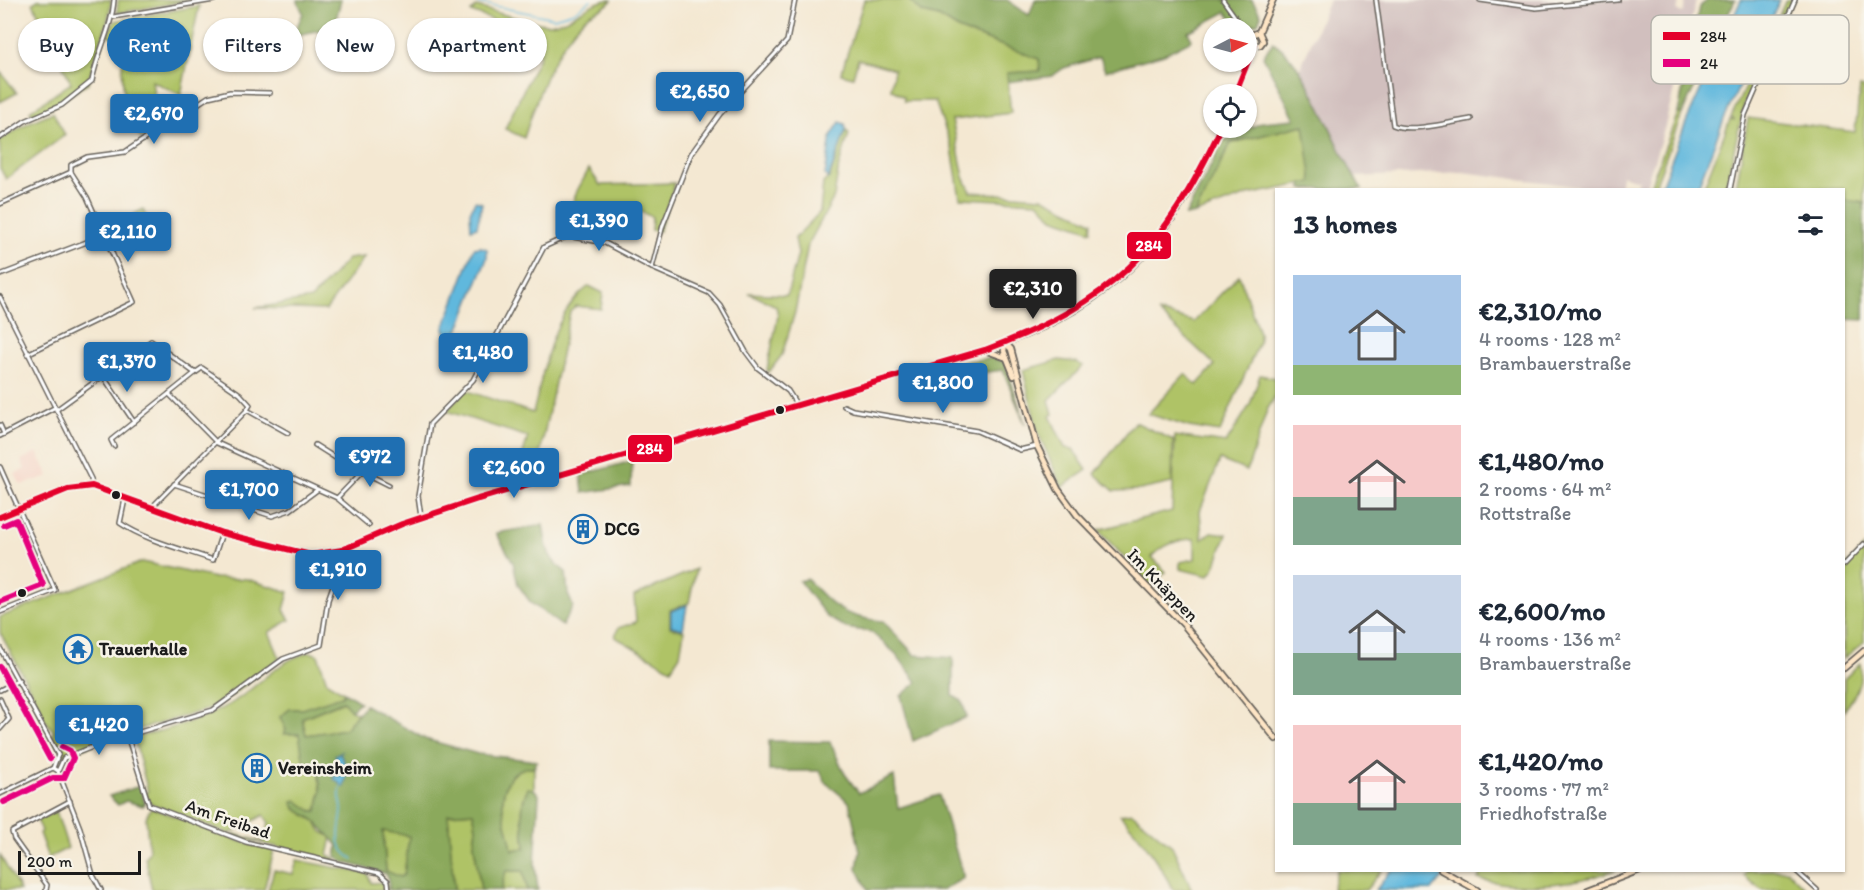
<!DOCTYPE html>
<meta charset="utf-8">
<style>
body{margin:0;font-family:Itim,sans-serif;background:#f6f6f7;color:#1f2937;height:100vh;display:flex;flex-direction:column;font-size:22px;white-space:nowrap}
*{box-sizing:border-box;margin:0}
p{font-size:20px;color:#747a83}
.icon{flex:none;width:33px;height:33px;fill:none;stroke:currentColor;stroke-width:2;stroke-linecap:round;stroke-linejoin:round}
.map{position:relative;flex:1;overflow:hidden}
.details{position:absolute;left:1275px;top:188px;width:570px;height:684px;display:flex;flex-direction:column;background:#fff;border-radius:0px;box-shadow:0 2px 4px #0004}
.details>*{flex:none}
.hud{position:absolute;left:18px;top:18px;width:570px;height:54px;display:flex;gap:12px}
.needle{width:39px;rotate:84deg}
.controls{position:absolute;left:1203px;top:18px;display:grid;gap:12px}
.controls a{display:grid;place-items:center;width:54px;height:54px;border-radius:50%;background:#fff;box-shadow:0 2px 4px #0004;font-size:30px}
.scale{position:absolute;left:18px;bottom:15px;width:123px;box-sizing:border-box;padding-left:6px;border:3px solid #1c1c1c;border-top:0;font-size:16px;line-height:21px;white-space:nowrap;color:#1c1c1c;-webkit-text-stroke:4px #f7f3e8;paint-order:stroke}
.price{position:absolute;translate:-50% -51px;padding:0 14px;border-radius:6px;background:#1f6fb2;color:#fff;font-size:20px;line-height:39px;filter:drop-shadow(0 2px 3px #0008)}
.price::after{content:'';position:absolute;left:50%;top:36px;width:18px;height:14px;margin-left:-9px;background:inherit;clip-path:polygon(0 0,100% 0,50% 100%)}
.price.selected{background:#222;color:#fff}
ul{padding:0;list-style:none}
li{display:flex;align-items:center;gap:18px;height:150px;padding:0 18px}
li span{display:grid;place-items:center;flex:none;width:168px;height:120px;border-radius:0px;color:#555}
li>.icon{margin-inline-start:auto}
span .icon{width:72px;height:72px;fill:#fffc;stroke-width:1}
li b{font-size:26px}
h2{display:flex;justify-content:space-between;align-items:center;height:72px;padding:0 18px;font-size:26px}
.chip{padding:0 21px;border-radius:27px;background:#fff;box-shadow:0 2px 4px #0004;font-size:21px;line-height:54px}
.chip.selected{background:#1f6fb2;color:#fff}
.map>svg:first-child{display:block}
.built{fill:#f6d2c4}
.industrial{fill:#d1bfbe}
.green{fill:#afc366;stroke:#667041;stroke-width:1.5}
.forest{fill:#8ba95b;stroke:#54623c;stroke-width:1.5;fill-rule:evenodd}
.water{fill:#60b8dd;stroke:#3e6a7c;stroke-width:1.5}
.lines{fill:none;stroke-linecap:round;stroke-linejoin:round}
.stream{stroke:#60b8dd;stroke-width:1.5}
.street-casing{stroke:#68635c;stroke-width:6}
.secondary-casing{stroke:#68635c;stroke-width:8}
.street{stroke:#fff;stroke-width:3}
.secondary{stroke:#fee5c5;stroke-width:4.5}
.bus-1-casing{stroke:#f7f3e8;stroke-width:10}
.bus-2-casing{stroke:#f7f3e8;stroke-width:10}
.bus-1{stroke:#e4002b;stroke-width:6}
.bus-2{stroke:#e5007d;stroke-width:6}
.bus-dot{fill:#1c1c1c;stroke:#f7f3e8;stroke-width:2}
.labels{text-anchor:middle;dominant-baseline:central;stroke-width:5;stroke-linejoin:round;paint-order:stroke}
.poi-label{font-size:18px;font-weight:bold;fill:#1c1c1c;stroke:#f7f3e8;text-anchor:start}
.street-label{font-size:18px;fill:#1c1c1c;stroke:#f7f3e8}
.key{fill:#f7f3e8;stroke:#b5b2ab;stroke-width:1.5}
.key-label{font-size:16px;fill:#1c1c1c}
.line-badge{stroke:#f7f3e8;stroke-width:2}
.badge-label{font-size:16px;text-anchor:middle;font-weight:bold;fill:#fff}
</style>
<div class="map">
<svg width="1864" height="890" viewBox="0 0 1864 890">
<rect width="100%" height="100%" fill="#f7f3e8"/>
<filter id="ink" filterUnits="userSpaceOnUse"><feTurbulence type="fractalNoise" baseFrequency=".0167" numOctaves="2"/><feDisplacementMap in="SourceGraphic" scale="12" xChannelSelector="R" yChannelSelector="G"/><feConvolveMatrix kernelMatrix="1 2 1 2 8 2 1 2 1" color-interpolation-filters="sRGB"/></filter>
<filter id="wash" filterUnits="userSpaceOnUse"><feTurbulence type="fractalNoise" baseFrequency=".008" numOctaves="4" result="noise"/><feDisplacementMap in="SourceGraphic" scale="24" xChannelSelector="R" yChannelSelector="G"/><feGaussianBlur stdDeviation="1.35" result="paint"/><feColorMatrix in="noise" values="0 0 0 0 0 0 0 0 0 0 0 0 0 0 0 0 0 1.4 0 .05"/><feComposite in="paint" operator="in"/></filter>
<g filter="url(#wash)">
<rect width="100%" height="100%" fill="#f4e8d2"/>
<path class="built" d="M37,452l12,24 -28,9 -6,-11 10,-5 -4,-9z"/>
<path class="industrial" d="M1329,0h351l-3,11 6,2 3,-13h10l-31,126 -20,63h-10l3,-9 -16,-5 -2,14h-23l-134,-17 -109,5 -55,-106z"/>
<g class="green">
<path d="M38,0h73c-2,29 -17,54 -23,83l-37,25 -18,7 -3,-4 41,-28 -38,-80z"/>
<path d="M118,0h74l-75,13z"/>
<path d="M612,0c-7,10 -18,10 -27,18 -33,32 -47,77 -61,120l-19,-9 34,-72 2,-19 -70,-26 5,-5c18,4 55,17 72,17 25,-1 40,-24 64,-24z"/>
<path d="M864,0h45l14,13 16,4 21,13 79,29 2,12 -34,3 4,39 -59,7 12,57 7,15 71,5 50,25 -1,9 -38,-13 -15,-16 -78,-4 -8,-50 -17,-47h-31v-4l-13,-8 3,-20 -36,-10 -5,18 -12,-3z"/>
<path d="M1786,0h6l-20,48 -29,57 1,1 -19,83h-22l27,-70 5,1 -4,-3z"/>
<path d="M199,6l-18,89 -29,-14 7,46 -18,12c-19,-31 -21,-61 -17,-97l-17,-7 7,-14z"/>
<path d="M0,71l17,22 -17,9z"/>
<path d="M1860,87l4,1v115l-20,-3v-11l-108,-1 12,-70 107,14z"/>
<path d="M53,112l12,23 -59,44 -6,-11v-28l28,-17z"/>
<path d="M1678,113l4,1 -28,75h-5z"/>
<path d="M1304,125l9,57 -65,13 -53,19 36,-71z"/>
<path d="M846,130l3,4 -10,31 -5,32 -26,48 -13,67 -13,43 -13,17 -2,-2 11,-54 -2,-10 -27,-13 38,2 11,-41 -3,-16 25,-26 3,-29 7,-7z"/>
<path d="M589,169l11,16 75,-2 -16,48 -8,-1 1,-13c-18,-9 -31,-13 -50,-6l-7,27 -33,-4 15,-43z"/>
<path d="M143,209l10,25 -7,3 -12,-23z"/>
<path d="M364,257l-38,53 -71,-2 56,-9 37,-40z"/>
<path d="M1239,275l20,58v9l-39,90 -31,-5 -41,-13 37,-40 12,11 18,-20 -57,-53 36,10z"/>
<path d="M589,286l14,7 -2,16 -25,-3 -6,6 -35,165 -21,5 14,-45 -82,-26 19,-21 68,23c12,-45 17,-97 56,-127z"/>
<path d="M1059,360l17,2 7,4 -34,34 4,14 -3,2 15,32 8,1 14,21 -25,17 -24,-54 -15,-63z"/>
<path d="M1260,375l16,3v17l-9,15 -20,61 -27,-11 -20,51 2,28 10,-7 15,2 -13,35 -6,7 -28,-7v-7l15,-3v-20c-17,0 -31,5 -43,18l14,15 -15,13 -53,-55 74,-19 3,-75 51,7 24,-38z"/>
<path d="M1135,422l38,18 -1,43 -32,7 -26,1 -19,-17z"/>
<path d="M1864,547v95l-20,16v-90z"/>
<path d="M142,562l73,16 32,1 42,13 -5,18 6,10 -21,12 11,26 -48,38 -23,13 -100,29 -46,18 -11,-22 2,-2 -14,-19v-5l-40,-76v-15z"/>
<path d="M696,569l-7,34 -19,7v17l14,4 -4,24 -9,14 -56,-32 3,-9 18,-6 -2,-26z"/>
<path d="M310,652l8,3 9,27 17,10 -1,4 -41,13h-12l-10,8 6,13 13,4 10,35 9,-1 3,23 -4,20 -23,-3 21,13 7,11 10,5 -4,19 7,2v3l-102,-25 2,-2 28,8 6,-19 -5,-8 -35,19 -79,-31 -5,-10 3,-1 -14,-54c33,-9 66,-17 96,-34 29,-17 45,-43 80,-52z"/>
<path d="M1860,663c4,18 -6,34 -16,48v-32z"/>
<path d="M344,701l7,9 7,3 -13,16 -39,6 -4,-17z"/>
<path d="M526,767l8,1v21h-6c-10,16 -4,41 -3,59l-13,2c0,-6 -4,-11 -5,-18 -7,-25 -8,-54 19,-65z"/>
<path d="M153,808l83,32 38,10 -10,40h-112l-7,-33 4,-5 -3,-34 4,-9z"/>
<path d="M56,811l12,37 -20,10 -9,-25 3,-2 -5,-11z"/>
<path d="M474,812l2,15 -2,18 7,45h-27l-6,-76z"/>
<path d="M1132,813l40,33 20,44h-19c-15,-29 -30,-52 -53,-75z"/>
<path d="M383,830l26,6 -4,39 -5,3 -14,-7z"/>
<path d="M0,855l20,35h-20z"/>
<path d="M297,860l71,14 3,9 15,-1 1,8h-119l6,-20 19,4z"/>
<path d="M1337,870h45l-16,20h-34z"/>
<path d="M1482,870h134c-45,15 -91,20 -138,9z"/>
<path d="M1748,870h39l18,18 -43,2 -18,-14z"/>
<path d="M505,871h18l4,19h-26z"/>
</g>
<g class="forest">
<path d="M297,0h44l-7,27 -41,9 10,-23z"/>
<path d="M909,0h98l22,15 6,-15h217l9,15 -3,8 -19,5 -13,-16 -38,20 4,8 -28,14 -59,17 -5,-14 -36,11 -12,8 -44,6 -1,-9 33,-2 -1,-12 -79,-29 -21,-13 -16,-4z"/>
<path d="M1708,0h27l-53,114 -4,-1 21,-106z"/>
<path d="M1273,42c39,25 61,107 89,147h-60v-5l10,-2 -8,-57 -73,18 -36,71 -10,2 39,-76 39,-18 32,-3 -32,-63z"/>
<path d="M1844,200l20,3v117l-20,-1z"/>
<path d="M992,358l13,4 20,62 -22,-54 -44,6 1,-7 -31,8v-4l39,-12z"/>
<path d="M632,461l-1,25 -48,7 -2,-18z"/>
<path d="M543,525c4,23 3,33 23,47l2,22 5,12 -11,20 -31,-23 -13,-18 -5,-23 -17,-29z"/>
<path d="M807,579c26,28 37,39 76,42l32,34 38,3v38l9,5 5,16 -54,24 -12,-45 16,-14 -21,-28 -25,-22 -25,-4 -19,-11 -28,-36z"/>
<path d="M344,692l16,10 -9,8 -8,-9 -41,17 4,17 39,-6 20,-24 60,34 53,15 59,7 -3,7c-10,-1 -18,1 -24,10 -16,25 -1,47 2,72l13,-2c-1,-19 -7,-43 3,-60l6,1 5,6 -4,69 3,26h-11l-4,-19h-17l-5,19h-20l-7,-45 2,-18 -3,-15 -25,2 6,76h-65v-11l-3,-5 -43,-12 -7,-6 2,-10c-5,-7 -17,-19 -23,-25 -8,-7 -19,-8 -23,-19l4,-2 16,11h5l4,-20 -3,-22 -13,2 -6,-37h-15l2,-4 -6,-13 10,-8h12l40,-13zM383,831l26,5 -5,39 -4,2 -14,-6z"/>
<path d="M769,741l61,1 15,32 14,19 35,-17 4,32 41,-13 25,83 -21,12h-75l-11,-22 3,-17 -11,-49 -24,-20 -5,-11h-51z"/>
<path d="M140,786l5,17 -2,3 -17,-5 -8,4 -9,-9z"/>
</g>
<g class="water">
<path d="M1741,0h39l-56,119 -27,70h-37l27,-69z"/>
<path d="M840,122l5,2 1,6 -18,49 -3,-4 6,-39z"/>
<path d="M475,201l7,2 -5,24 -6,2 -1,-17z"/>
<path d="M481,247l6,2v9l-29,73 -4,5 -8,-1 -2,-7 30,-80z"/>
<path d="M687,605l-4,24 -12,-3v-15z"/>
<path d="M342,751l-2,3 8,15 -4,18 -10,-8v-4l6,1 3,-4 -8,-17z"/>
<path d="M1391,870h57l-16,20h-56z"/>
</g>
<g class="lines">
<g class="stream">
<path d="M464,0l90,18 20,-6 17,-12"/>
<path d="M342,786c-5,10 0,15 0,24 -1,19 -11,36 11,49"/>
</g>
</g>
</g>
<g filter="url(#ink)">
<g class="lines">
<g class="street-casing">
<g id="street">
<path d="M1223,0l20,28"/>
<path d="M1376,0l17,125c17,8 59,-3 78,-6"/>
<path d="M1480,0l56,8 82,-8"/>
<path d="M113,17l101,-17"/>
<path d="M0,138l25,-17 37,-16 30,-24c5,-28 20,-53 22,-81"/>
<path d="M71,172v-7l16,-8 38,-5 83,-55 22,-5 40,1"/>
<path d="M1730,189l15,-74 50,-115"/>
<path d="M0,204l71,-32"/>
<path d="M111,250l33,-14"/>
<path d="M652,268l11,-43 28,-71 29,-40 67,-73 8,-41"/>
<path d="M0,275l105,-40"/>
<path d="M0,297l91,182 1,7"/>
<path d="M27,354l107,-52 -47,-105 -16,-25"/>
<path d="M103,376l31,46"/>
<path d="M169,394l48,49 120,55 32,27"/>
<path d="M844,406l9,4 124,21 43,19 17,-4"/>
<path d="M56,410l95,-69 44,32 7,-5 38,26 10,11 -3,5"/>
<path d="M0,425l4,9"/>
<path d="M0,436l54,-28"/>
<path d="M315,445l30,19 11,1 4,9 -23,24"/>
<path d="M114,446l-3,-6 84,-67"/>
<path d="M0,467l55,123 -55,22"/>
<path d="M361,471l28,14"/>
<path d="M174,484l98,32 18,-6 27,-20"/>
<path d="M125,499l-5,24c27,18 62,26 93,37l9,-27"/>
<path d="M152,507l95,-97 41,23"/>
<path d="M421,517l-3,-21 12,-72 43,-44 71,-133 24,-11 37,7 47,25 57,25 11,12 26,47 12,16 30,23 9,14"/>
<path d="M1844,565l20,-21"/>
<path d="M0,648l58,107"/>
<path d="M0,690l19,-10"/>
<path d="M0,699l9,20 -9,10"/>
<path d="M127,735l22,70 97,37 133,31 9,8 1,9"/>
<path d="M53,768l5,-13"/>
<path d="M58,771l22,57 13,47 8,15"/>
<path d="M0,794l53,-26 5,3 6,-13 39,-15 110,-33 70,-51 38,-14 7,-45 15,-43 -1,-7"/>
<path d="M1795,870l22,20"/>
<path d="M46,890l1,-5 -33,-46 -2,-7 58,-31"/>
</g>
</g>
<g class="secondary-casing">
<g id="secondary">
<path d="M1259,32l14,-32"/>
<path d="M1254,46l-5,-4v-6l10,-4"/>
<path d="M1254,46l6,-1 3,-4 -4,-9"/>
<path d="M1235,94l19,-48"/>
<path d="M1005,343l6,6 26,97 21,43 19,26 107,110 92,114"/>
<path d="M1005,343l-1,8 10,25"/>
<path d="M987,351l20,7"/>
<path d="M0,517l68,-28 24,-3 130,47 89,22 31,-5 60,-26 76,-25 507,-149c122,-40 186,-104 236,-222"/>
<path d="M1844,668l20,-17"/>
<path d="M1441,870l36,20"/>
<path d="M1588,890l52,-20"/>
</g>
</g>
<use href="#street" class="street"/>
<use href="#secondary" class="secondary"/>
<g class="bus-1-casing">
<g id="bus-1">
<path d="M1235,94l19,-48"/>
<path d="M0,517l68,-28 24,-3 130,47 89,22 31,-5 60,-26 76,-25 507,-149c128,-48 178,-99 236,-222"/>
</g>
</g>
<g class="bus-2-casing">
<g id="bus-2">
<path d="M0,602l43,-17 -27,-65 -12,5"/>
<path d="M0,667l50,92"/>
<path d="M4,802l49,-24h11l9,-20 -3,-7 -8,-4"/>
</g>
</g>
<use href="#bus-1" class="bus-1"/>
<use href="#bus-2" class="bus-2"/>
</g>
</g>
<defs>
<g id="building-ring" transform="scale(1.5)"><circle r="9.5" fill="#f7f3e8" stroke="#1f6fb2" stroke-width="1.5"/><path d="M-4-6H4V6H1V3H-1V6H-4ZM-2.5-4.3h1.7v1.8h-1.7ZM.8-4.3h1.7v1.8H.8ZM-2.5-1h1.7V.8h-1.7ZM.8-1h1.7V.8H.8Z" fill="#1f6fb2"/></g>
<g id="temple-ring" transform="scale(1.5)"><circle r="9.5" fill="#f7f3e8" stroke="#1f6fb2" stroke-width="1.5"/><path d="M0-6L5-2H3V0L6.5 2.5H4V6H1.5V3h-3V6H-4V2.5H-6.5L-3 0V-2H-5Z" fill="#1f6fb2"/></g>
</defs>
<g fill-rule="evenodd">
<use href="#building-ring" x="583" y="529"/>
<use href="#temple-ring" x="78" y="649"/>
<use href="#building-ring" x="257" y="768"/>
</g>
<g class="bus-dot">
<circle cx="780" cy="410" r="5"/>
<circle cx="116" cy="495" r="5"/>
<circle cx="22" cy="593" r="5"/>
</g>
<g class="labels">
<g class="poi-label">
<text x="604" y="529">DCG</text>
<text x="99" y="649">Trauerhalle</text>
<text x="278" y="768">Vereinsheim</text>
</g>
<g class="street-label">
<text transform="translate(1163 585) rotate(46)">Im Knäppen</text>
<text transform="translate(228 819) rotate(19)">Am Freibad</text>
</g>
</g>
<rect x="1651" y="15" width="198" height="69" rx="9" class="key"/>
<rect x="1663" y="32" width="27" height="8" fill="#e4002b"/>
<rect x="1663" y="59" width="27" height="8" fill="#e5007d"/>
<g class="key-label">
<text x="1700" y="42">284</text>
<text x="1700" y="69">24</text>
</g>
<g class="line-badge">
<rect x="1126" y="231" width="46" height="29" rx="6" fill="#e4002b"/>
<rect x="627" y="434" width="46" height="29" rx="6" fill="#e4002b"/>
</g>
<g class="badge-label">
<text x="1149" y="251">284</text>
<text x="650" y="454">284</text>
</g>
</svg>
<div class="controls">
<a><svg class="needle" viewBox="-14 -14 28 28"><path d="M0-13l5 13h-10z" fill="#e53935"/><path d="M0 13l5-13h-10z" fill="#747a83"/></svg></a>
<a><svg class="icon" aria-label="locate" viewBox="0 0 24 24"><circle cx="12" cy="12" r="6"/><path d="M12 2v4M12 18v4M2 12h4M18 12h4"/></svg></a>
</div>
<div class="scale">200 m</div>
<b class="price" style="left:700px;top:123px">€2,650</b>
<b class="price" style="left:154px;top:145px">€2,670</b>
<b class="price" style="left:599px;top:252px">€1,390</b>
<b class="price" style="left:128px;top:263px">€2,110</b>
<b class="price selected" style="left:1033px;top:320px">€2,310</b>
<b class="price" style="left:483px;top:384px">€1,480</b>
<b class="price" style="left:127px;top:393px">€1,370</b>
<b class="price" style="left:943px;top:414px">€1,800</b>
<b class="price" style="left:370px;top:488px">€972</b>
<b class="price" style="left:514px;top:499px">€2,600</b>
<b class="price" style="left:249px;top:521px">€1,700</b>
<b class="price" style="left:338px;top:601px">€1,910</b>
<b class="price" style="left:99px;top:756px">€1,420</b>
<div class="hud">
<a class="chip">Buy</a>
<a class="chip selected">Rent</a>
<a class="chip">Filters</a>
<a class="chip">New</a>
<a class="chip">Apartment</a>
</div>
<section class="details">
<h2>13 homes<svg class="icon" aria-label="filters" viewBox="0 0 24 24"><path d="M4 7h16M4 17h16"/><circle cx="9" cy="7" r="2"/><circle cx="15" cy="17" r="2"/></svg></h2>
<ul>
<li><span style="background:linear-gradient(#a9c7e8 75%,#8fb573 0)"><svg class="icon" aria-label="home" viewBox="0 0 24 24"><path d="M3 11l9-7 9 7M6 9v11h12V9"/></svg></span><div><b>€2,310/mo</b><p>4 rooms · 128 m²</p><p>Brambauerstraße</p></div></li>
<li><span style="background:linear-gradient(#f6c9c9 60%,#7fa58c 0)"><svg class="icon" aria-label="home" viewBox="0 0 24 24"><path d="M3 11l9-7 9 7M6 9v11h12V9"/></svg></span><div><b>€1,480/mo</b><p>2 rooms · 64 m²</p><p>Rottstraße</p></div></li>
<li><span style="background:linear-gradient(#c9d6e8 65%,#7fa58c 0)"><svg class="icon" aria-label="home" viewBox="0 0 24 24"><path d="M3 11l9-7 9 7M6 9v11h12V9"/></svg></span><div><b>€2,600/mo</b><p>4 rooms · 136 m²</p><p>Brambauerstraße</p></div></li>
<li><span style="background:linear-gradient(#f6c9c9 65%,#7fa58c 0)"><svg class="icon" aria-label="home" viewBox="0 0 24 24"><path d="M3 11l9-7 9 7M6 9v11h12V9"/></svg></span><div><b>€1,420/mo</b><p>3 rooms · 77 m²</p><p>Friedhofstraße</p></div></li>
</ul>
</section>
</div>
